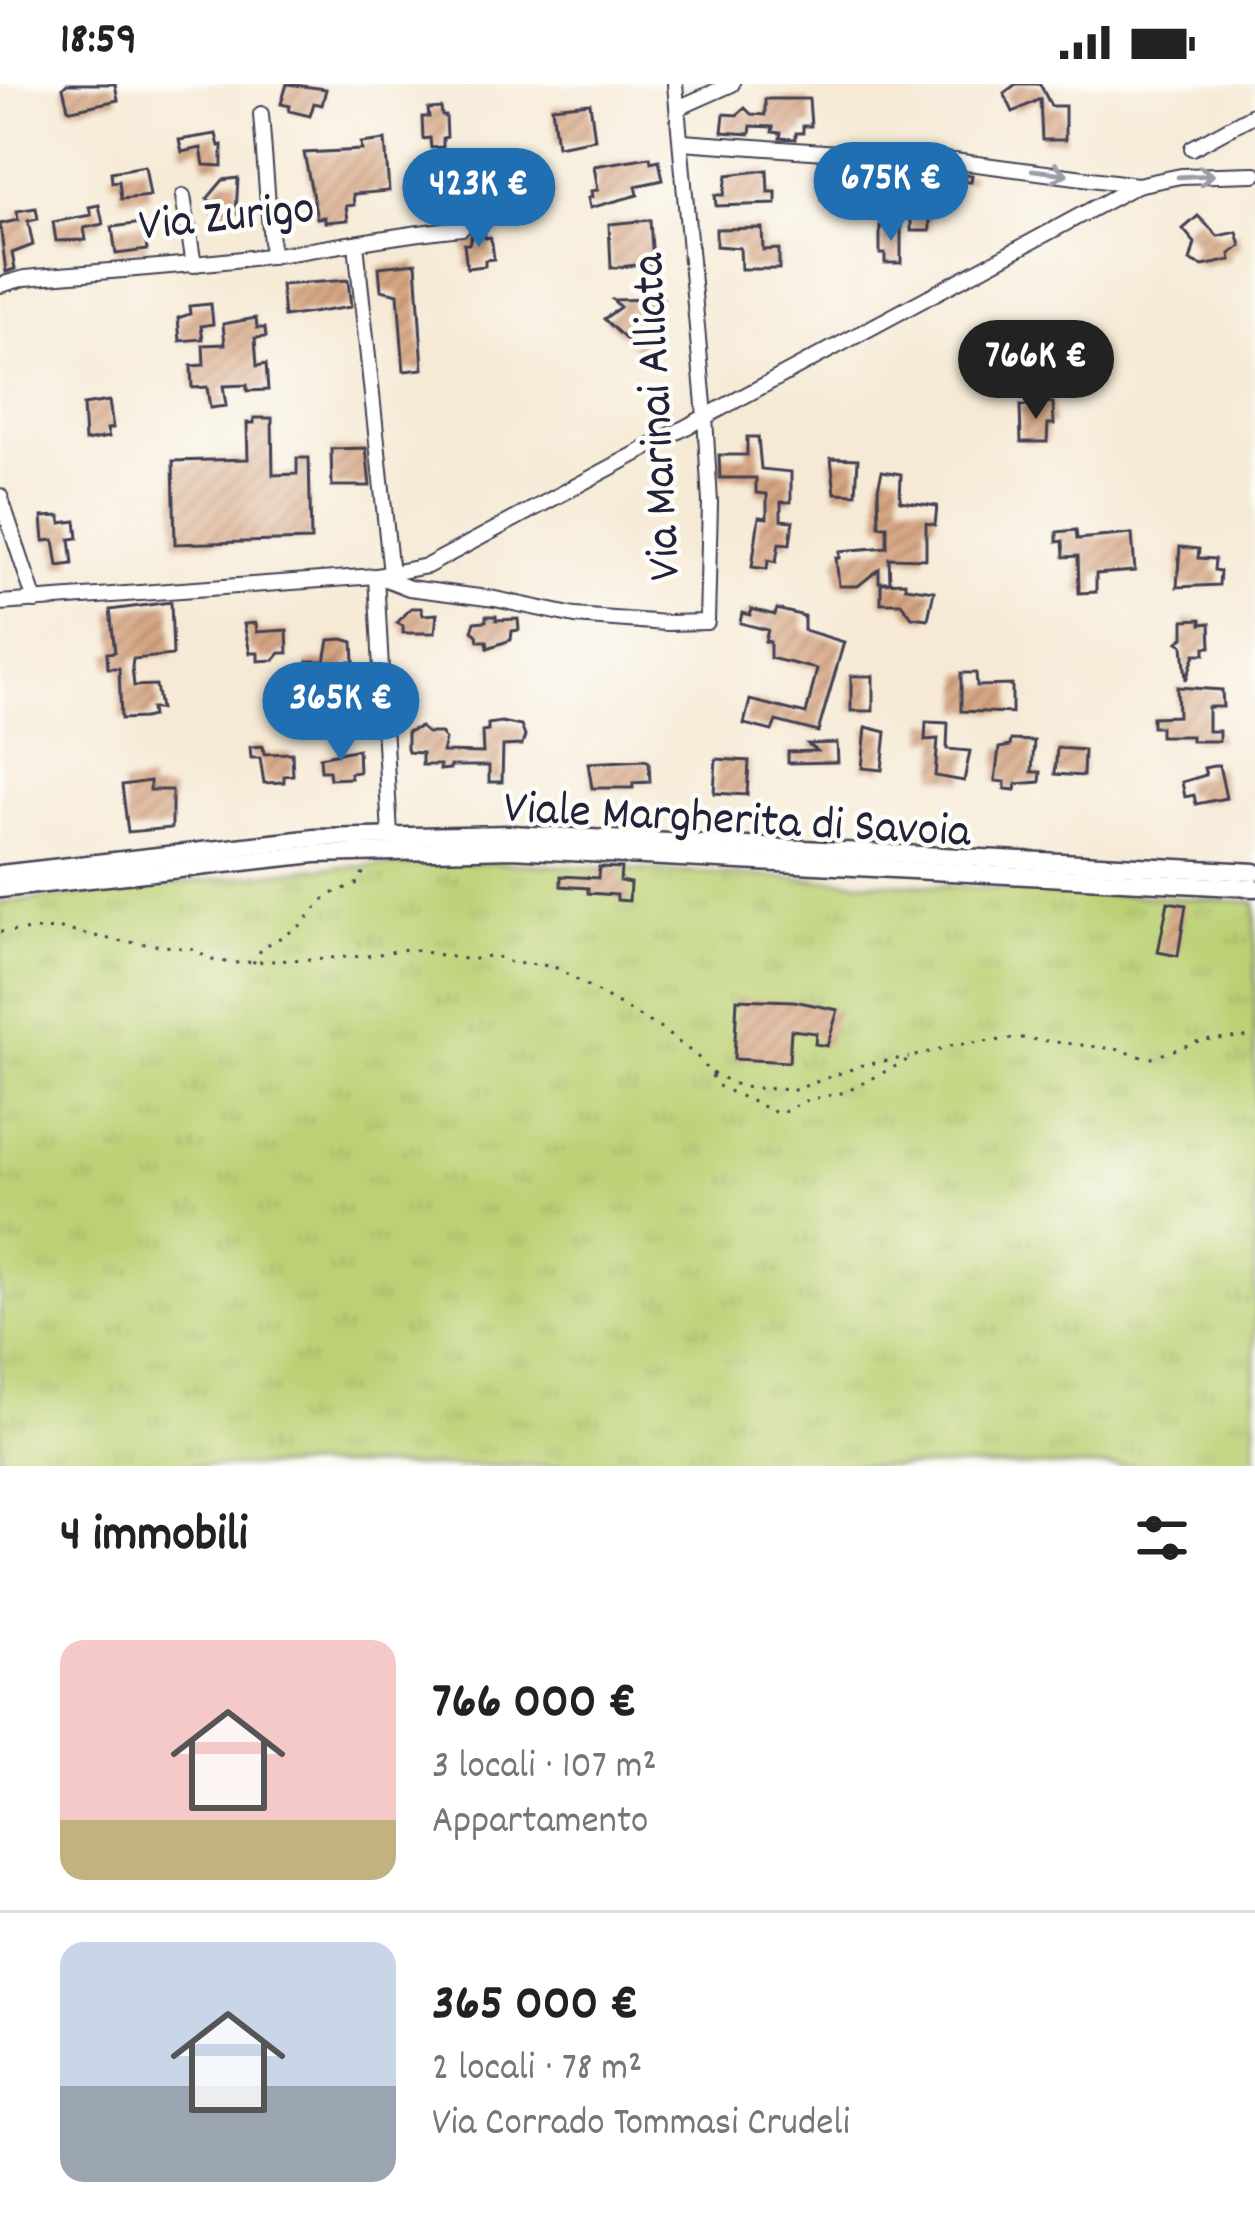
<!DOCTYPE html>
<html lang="it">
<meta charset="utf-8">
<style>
body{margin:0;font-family:Dekko,sans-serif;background:#f2f2f2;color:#222;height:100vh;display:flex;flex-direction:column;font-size:45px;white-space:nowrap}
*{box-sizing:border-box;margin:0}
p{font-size:39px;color:#767676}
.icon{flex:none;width:66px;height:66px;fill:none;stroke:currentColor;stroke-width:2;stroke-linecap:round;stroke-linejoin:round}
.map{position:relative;height:1382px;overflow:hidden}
.side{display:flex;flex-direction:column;background:#fff;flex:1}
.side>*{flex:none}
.price{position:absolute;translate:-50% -102px;padding:0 27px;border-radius:42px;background:#1f6fb2;color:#fff;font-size:39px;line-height:78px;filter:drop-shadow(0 3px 6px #0008)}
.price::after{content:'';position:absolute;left:50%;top:72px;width:36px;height:27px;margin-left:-18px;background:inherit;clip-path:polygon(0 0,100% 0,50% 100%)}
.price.selected{background:#222;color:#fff}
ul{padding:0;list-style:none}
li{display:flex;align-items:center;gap:36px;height:300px;padding:0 60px}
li+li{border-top:3px solid #e0e0e0}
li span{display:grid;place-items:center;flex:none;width:336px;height:240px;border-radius:24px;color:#555}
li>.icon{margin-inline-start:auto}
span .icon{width:144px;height:144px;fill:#fffc;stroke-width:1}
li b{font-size:51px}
h2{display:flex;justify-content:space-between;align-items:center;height:144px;padding:0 60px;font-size:51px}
.status{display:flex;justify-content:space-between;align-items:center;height:84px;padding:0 60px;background:#fff;direction:ltr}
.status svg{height:33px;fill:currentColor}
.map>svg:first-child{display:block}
.park{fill:url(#park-tufts);stroke:#6f7a58;stroke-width:3}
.building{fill:url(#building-hatch)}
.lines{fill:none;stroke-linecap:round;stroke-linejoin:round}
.minor-casing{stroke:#424052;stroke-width:18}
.tertiary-casing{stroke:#424052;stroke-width:21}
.path{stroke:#424052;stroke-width:3;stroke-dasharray:3 9;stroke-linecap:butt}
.minor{stroke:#fff;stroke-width:14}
.tertiary{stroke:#fff;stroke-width:16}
.oneway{stroke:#9c9ca7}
.labels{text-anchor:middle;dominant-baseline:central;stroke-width:9;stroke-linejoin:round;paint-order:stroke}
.street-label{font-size:48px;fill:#22223b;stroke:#fdfcf7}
</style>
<div class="status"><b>18:59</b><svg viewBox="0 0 49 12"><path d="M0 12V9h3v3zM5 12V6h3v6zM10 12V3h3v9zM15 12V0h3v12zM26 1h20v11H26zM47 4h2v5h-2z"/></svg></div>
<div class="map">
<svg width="1255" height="1382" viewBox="0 0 1255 1382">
<defs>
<pattern id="park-tufts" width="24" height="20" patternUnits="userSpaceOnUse" patternTransform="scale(3)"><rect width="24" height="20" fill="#bcd175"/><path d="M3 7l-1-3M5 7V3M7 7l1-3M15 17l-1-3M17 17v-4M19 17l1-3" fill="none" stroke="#a1b366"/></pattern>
<pattern id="building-hatch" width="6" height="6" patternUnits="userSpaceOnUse" patternTransform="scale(3)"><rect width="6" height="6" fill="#d7a683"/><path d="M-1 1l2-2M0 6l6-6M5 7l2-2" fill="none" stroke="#ae876c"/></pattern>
</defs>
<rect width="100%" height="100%" fill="#fdfcf7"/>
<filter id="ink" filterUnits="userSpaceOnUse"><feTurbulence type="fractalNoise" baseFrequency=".00833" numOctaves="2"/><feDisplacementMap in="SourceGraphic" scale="24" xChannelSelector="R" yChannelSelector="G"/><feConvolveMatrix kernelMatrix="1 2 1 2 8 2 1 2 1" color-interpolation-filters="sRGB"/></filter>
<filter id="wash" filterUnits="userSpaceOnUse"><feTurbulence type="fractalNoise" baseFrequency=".004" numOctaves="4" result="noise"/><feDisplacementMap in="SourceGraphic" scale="48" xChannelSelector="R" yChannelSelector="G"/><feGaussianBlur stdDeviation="2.7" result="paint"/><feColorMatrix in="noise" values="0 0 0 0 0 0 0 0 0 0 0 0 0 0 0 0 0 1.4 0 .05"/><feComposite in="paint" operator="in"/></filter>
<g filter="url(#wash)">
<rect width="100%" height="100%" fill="#f6ead6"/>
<path class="park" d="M483,778l772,40v564h-1255v-563l320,-35z"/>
<g id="blocks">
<g class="building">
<path d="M67,0h48l3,16 -46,10 -4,-2 -5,-20z"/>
<path d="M287,0l39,5 -4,16 -8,-2 -4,13 -21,-5 1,-5 -9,-2z"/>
<path d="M1016,0h24l11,22h14v34h-23l-2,-41 -27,13 -9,-19z"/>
<path d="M765,15h44l2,27h-8v7h-7v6l-16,-1 1,-5 -9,-1 1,-5 -22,-1 -1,8 -28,-2 2,-18 13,1 8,-7 6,6 14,1z"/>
<path d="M590,19l5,36 -38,7 -5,-39z"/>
<path d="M441,24l1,8h4l1,21 -4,1v9l-12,1 -1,-10 -7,1 -1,-22h7l-1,-8z"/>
<path d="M216,50l3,12 3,-1v21l-18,-1 -3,-17 -19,4 -3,-12z"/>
<path d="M385,56l4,51 -36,3 1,11 -8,1 2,14 -23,2v-5l-8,1 -13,-65 58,-3 -1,-7z"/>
<path d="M650,73l1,5 8,-2 4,20 -27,6 2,9 -48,13 -2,-10 4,-1 -1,-6 7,-1 -4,-24z"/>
<path d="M145,82l5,30 -29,3 -2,-18 -7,1 -1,-10z"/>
<path d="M902,85l70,6 -1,7 -42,-4 1,53h-19v-33h-10z"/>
<path d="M767,86l1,22h8v12l-60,2 -1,-11h9l3,-20z"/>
<path d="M823,86l27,1 -2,32 -27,-3z"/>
<path d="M434,89h13v10h7l1,22h-7l1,10 -13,1v-10h-7l-1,-22h7z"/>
<path d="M238,94l-2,36 -21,2 -1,-12 -7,-5 16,-19z"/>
<path d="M99,121l4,19 -19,4 2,12 -30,1 -3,-19 38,-7 -2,-8z"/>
<path d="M36,124l2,11 -10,2 5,24 -21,8 3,16 -9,3 -6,-48 18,-4 -1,-9z"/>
<path d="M1198,132l20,20 19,-4 4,14 -11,8 1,6 -28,6 -13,-5 5,-18 -12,-14z"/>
<path d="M650,136l3,43 -42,5 -2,-44z"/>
<path d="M143,139l4,27 -31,4 -4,-27z"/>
<path d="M880,142h21v37h-16v-9h-5z"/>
<path d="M762,144l1,22 16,-1v20h-38l-1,-21 -24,-2v-17z"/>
<path d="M484,146l1,8 5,-1 2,6 2,16 -9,1v6l-18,2 -3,-24h5l4,-13z"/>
<path d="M416,179l7,106 -19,2 -6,-77 -17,-4 -2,-23z"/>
<path d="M348,196l3,27 -67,10 -3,-32z"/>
<path d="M662,215l-8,9 1,23 -18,19 -33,-31 16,-12 -7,-7z"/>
<path d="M211,220l2,20 -12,2 2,13 -23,2 -2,-23 12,-4 -1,-8z"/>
<path d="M256,234l1,10h8l1,9 -11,1 2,28 9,-2 2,26 -21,1v-6l-24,1 3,20 -16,2 -3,-21 -15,1 -1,-22 13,-1 -1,-20 22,-1 -2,-20z"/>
<path d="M109,317l4,27 -6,1 2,8 -24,4 -2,-36z"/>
<path d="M1037,317l16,2 1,21h-6l-1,18h-26l-1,-36h17z"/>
<path d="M254,334h18l1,57 24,-1v-16h12l2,82 -136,4 -2,-83 75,-2 -1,-36h7z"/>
<path d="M747,353h11l3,32 30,3v30h-10v18l12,1 -3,23 -11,-1 -3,19 -8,-2 -1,9 -15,-2 7,-50 8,1v-24l-11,-1v-15h-36l-1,-23h28z"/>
<path d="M366,364l4,38h-38l-1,-37z"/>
<path d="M831,374l27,1 -2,35 -21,-1z"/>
<path d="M882,387l19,3 -1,27 37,5 -2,19 -9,-2v36l-37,-1 1,24h-11v-13l-21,17h-19l-3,-28h4v-7l47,-4v-21h-8l-1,-38z"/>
<path d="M60,432l1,7 15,-2 2,17 -8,1 3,25 -15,2 -4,-26 -10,1 -2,-24z"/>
<path d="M1076,446l1,9 55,-5 3,37 -39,3v18l-17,1 -1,-37 -14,1 -1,-16 -6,1v-10z"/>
<path d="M1180,463l19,2 -1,9 17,1 -1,11 6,1 -1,14 -42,2z"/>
<path d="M905,498v5l29,4 -6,28 -16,-2 -11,-14h-20v-20z"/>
<path d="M171,518l2,53 -40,4 -1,8 2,19 22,-1 4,24h-9l1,7 -8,2 -23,1 -2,-51h-11l-1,-15 8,-1 -5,-42z"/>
<path d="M411,524h10l2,7 14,-1 -2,19h-32v-7l-6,-3z"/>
<path d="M751,525l24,6 2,-6 27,7v14l40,12 -26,90 -42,-11 -4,10 -28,-7 6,-24 56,14 11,-45 -47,-11v-16l-5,-1 3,-11 -28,-7 2,-10 8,2z"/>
<path d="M486,532h10v4l22,-1 1,11 -7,1 -1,9 -23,8 -1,-7h-9l-1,-6 -5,-4 3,-9 11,-1z"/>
<path d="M1201,535v5l9,-1 1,24h-6v7h-10l-9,26 -3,-35 -5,-3 6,-5v-17z"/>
<path d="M256,539l1,9 30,-2 1,23h-8l-6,7 -16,1v-8h-8l-6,-29z"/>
<path d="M343,555l10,3 1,20h-6v10l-22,1v8h-20l2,-20h17l4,-21z"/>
<path d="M961,589h15l1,13 35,-1v28l-51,-2z"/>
<rect x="851" y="592" width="22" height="35"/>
<path d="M1177,603l45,3 1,17h-15v24h11v10h-28v-5h-31v-9h-8v-10l26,-1z"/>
<path d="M501,638l20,4 4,10 -3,9 -19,1 -1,36h-13v-16h-39v3l-10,1v-5h-18v-12l-14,-1 -1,-4v-16l13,-5 7,6h13l5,7 -3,12 41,1 -1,-21 6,-1v-7z"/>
<path d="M926,638l22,1 -1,26 23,2 -6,30 -29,-5 3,-37 -13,1z"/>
<path d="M866,643l20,5 -4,38 -20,-2z"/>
<path d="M1011,656l23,1 -2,31h9l-1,10 -24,2 -1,6 -10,-1v-7l-10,-1 4,-33 11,-2z"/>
<path d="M837,659l1,19 -50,1v-11l29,-1 -9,-7z"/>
<path d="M263,662l1,8 28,-1 1,22 -9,1v6l-20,1 -4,-25h-9l-1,-11z"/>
<path d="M1057,664l27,2 -1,26 -28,-2z"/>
<path d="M358,665l1,23 -9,1 1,5 -21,1 -1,-8h-8l-1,-14z"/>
<path d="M716,675l33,2 -2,34 -33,-2z"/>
<path d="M645,676l4,2 1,20 -17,1v5h-41l-4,-25z"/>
<path d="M1219,681l7,33 -30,6 -2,-9 -9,2 -3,-15 24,-7 -2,-7z"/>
<path d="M150,697v9h22v38l-44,4 -6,-47z"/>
<path d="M599,783l22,1 -1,13 10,2 -1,18 -12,-1v-5l-29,-2v-5l-27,-2v-10l37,2z"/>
<path d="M1168,818l18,3 -8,51 -20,-4z"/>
<path d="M737,915l57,2 44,9 -11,36 -12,-2 1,-11 -25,-3 -2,32 -55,-3z"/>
</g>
</g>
</g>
<g filter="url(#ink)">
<use href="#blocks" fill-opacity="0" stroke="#424052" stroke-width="3"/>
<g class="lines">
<g class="minor-casing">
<g id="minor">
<path d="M678,24l54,-24"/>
<path d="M261,30l11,142"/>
<path d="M682,58l272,19 183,24 44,-9 74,-2"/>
<path d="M1192,64l63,-34"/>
<path d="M183,112l11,69"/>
<path d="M356,160l35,330"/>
<path d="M0,201l25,-7c81,-7 162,-12 243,-22 65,-8 129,-22 194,-28"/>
<path d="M0,412l35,105"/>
<path d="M376,492l14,259"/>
<path d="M381,493l28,11 86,11 80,17 91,7 41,-1 3,-119 -5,-87 -30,-332"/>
<path d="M0,519l376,-27 51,-10 710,-381"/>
</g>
</g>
<g class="tertiary-casing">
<g id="tertiary">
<path d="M0,790l315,-36 196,-4 744,38"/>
<path d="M0,805l315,-35 197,-5 743,39"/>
</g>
</g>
<g class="path">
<path d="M0,848l61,-3 58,12 73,8 20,11 21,3 134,-7 40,-7 63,11 23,-5 19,8 41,3 108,63 36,27 23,31 59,27 28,-14 39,-8 69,-36 39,-11 67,-7 95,11 33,10 53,-19 53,-4"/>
<path d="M253,879l9,-15 37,-21 28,-31 31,-13 9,-18"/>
<path d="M712,989l29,14 53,3 69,-25 46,-8"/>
</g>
<use href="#minor" class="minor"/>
<use href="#tertiary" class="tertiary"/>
</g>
<defs><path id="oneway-shaft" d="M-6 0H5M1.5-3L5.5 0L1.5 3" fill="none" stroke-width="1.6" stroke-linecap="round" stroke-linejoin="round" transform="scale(3)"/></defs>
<g class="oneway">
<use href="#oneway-shaft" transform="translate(1050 88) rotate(7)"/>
<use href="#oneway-shaft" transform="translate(1196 92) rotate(-3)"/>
</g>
</g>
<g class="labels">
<g class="street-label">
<text transform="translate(227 136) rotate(-6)">Via Zurigo</text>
<text transform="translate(660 333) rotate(-93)">Via Marinai Alliata</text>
<text transform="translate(737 739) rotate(3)">Viale Margherita di Savoia</text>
</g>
</g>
</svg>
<b class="price" style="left:891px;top:160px">675K €</b>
<b class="price" style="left:479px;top:166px">423K €</b>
<b class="price selected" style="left:1036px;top:338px">766K €</b>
<b class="price" style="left:341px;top:680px">365K €</b>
</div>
<section class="side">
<h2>4 immobili<svg class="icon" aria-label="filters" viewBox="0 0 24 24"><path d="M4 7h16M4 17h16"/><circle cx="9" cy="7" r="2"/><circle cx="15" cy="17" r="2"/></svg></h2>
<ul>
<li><span style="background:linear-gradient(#f6c9c9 75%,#c2b280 0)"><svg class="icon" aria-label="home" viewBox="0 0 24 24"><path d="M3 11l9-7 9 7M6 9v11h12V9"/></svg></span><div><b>766 000 €</b><p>3 locali · 107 m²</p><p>Appartamento</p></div></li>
<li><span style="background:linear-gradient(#c9d6e8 60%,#9aa5b1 0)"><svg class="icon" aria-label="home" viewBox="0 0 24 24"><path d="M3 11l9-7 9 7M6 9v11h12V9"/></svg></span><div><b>365 000 €</b><p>2 locali · 78 m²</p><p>Via Corrado Tommasi Crudeli</p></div></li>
</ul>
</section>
